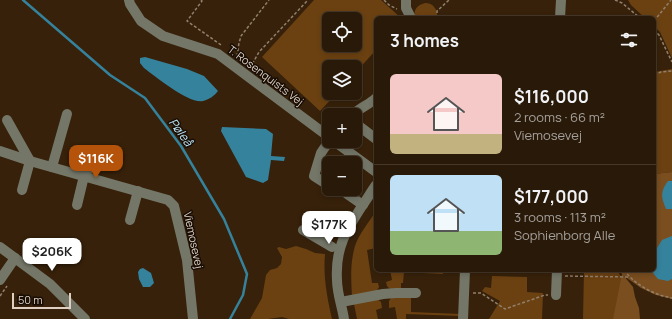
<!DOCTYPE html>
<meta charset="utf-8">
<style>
body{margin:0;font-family:Manrope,sans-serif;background:#352616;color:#f1f3f6;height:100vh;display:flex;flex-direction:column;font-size:15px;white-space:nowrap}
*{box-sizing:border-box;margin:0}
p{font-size:13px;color:#a5a09c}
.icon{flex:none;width:22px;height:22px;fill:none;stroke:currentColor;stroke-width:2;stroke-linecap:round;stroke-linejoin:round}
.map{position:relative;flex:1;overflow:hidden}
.side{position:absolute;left:374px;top:16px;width:282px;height:256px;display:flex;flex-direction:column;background:#291908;border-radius:6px;box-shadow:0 2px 6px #0003,0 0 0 1px #453829}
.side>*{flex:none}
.tools{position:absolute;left:322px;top:12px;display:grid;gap:8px}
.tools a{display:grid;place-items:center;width:40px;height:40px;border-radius:6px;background:#291908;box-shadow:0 2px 6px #0003,0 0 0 1px #453829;font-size:20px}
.scale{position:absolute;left:12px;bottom:10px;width:59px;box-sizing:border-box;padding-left:4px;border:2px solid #decfc2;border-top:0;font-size:11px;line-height:14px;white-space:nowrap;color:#decfc2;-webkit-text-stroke:3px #170d05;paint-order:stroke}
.price{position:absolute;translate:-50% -34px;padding:0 9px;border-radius:8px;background:#fff;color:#222;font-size:13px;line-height:26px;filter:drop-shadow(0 1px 2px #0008)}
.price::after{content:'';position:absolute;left:50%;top:24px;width:12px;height:9px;margin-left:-6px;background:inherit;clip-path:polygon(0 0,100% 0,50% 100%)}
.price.on{background:#b45309;color:#fff}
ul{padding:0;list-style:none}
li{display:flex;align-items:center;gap:12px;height:100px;padding:0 16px}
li+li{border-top:1px solid #453829}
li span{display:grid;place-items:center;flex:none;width:112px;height:80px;border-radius:6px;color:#555}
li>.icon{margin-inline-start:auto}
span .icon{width:48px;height:48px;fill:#fffc;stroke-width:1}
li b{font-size:17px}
h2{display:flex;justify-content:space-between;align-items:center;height:48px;padding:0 16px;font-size:17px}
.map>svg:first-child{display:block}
.green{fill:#6b4111;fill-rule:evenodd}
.forest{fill:#7a4e1f}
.water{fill:#35829d}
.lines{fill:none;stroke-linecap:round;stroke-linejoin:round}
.stream{stroke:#35829d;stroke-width:2.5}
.path{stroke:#92806e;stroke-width:1.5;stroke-dasharray:3 2;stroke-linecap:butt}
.minor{stroke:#747768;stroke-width:10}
.labels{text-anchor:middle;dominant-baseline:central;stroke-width:3;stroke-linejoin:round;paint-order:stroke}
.street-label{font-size:11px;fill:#decfc2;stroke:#170d05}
.water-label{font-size:12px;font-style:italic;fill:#bee5f5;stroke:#170d05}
</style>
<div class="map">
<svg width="672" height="319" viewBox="0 0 672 319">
<rect width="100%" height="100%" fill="#37210a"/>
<g class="green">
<path d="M314,0h67l20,18h-25v32l-21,23v-6h-26v26h8l-17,18 -58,-54zM329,19h26v26h-26z"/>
<path d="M628,0h44v58l-12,-26 -6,-6v-8h-9l-14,-13z"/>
<path d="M425,3c8,0 13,6 12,15h-22c-2,-8 2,-13 10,-15z"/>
<path d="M672,69v103l-18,2v-102z"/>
<path d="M376,211v37l-9,2 5,33h6l1,4 -3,5 -24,4c-1,-17 -2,-33 3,-50 4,-12 14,-24 21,-35z"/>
<path d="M296,246l10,3 9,4 10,1c-2,22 2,43 7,65h-43l-7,-2 -14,2h-18l12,-21 4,-23 4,-5 7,-2 4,-4 1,-7 -5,-9 2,-1 7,2z"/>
<path d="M390,270h53v4l-39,-2 -1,11h-2v5l-11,1 -3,-3 -1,-4 6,-2z"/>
<path d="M584,270h33l6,10 -7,39h-33z"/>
<path d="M492,276l35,1v15l16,1 -1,26h-53l11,-18 -18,-10 3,-4 6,1z"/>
<path d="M411,297v15l50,2v2l-55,-2v5h-9l-2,-12 -6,1v-7l2,-3z"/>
<path d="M377,299l4,3 1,6 -6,2 2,9h-21l-3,-15z"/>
</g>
<path class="forest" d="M672,172v127l-16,-4 -15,-7 -17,-12 9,11 2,10 4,11 1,11h-27l9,-45 -3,-4h35v-96z"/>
<g class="water">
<path d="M145,57l42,12 17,7 14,15c-4,5 -8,8 -15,10 -14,3 -47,-24 -59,-33l-4,-5v-5z"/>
<path d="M222,127l44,2 7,5 -2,22 14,1 -1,4 -13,-1 -3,20 -5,3 -17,-6 -25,-46z"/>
<path d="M668,181h4v28h-6c-5,-12 -6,-17 2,-28z"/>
<path d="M672,236v43l-4,2 -10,-2 -5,-6 4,-12v-13l5,-8z"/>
<path d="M143,268l8,5 3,10 -4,4h-7l-4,-8 -1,-7 2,-3z"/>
</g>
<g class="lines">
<path class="stream" d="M23,0l87,75 35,23 36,48 43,73 23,55 -4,21 -13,24"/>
<g class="path">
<path d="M201,0l1,1 -15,20 34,24"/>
<path d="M384,0l5,5 8,4"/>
<path d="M615,0l7,3 18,15"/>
<path d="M437,18v-7l12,-11"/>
<path d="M654,21l17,-21"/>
<path d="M654,30l5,5 13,27"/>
<path d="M654,35h5"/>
<path d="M237,56l2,-13 2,-7 28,-36"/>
<path d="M250,68l9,-16 49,-52"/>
<path d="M654,75l7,-3 11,-1"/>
<path d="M624,270c11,15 30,25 48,28"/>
<path d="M565,276l64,1"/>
<path d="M473,293h8l24,16 40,-14h3"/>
<path d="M0,296l7,-10"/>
</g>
<g class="minor">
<path d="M129,0l1,4 11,17 22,15 55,18 111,83"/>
<path d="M406,0v8l5,10"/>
<path d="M560,18l1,-18"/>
<path d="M353,115c7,-8 16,-10 23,-17"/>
<path d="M7,120l23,41 -8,29"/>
<path d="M355,123l21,16"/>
<path d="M334,141l42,31"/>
<path d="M0,151l30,10 138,39 6,6 13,54 6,59"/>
<path d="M52,167l15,-53"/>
<path d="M328,185l-14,-9 7,-23 8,-12"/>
<path d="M347,194l16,11"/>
<path d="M77,205l7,-29 7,-11 22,-14"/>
<path d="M130,220l8,-29"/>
<path d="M303,230l29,17"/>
<path d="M0,247l50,37 35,35"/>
<path d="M0,280l15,-22"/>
<path d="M556,295l1,-25"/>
<path d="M341,302l42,-8 13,-1h20"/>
<path d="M344,319c-2,-13 -7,-26 -7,-39 -2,-32 9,-49 25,-74 5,-7 9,-14 14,-21"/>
<path d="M463,319l2,-49"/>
</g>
</g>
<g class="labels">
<g class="street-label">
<text transform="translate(266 75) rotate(37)">T. Rosenquists Vej</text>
<text transform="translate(194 240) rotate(78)">Viemosevej</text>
</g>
<g class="water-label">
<text transform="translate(181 132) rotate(54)">Pøleå</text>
</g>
</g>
</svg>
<div class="tools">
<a><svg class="icon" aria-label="locate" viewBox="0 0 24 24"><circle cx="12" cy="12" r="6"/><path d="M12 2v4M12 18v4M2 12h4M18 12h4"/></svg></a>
<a><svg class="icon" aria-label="layers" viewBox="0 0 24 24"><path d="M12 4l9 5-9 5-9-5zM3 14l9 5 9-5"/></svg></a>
<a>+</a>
<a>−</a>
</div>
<div class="scale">50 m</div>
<b class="price on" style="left:96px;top:179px">$116K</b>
<b class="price" style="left:329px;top:245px">$177K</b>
<b class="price" style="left:52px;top:272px">$206K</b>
<section class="side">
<h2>3 homes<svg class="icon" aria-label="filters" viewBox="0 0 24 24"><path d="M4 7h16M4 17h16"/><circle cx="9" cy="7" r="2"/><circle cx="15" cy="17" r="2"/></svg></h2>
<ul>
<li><span style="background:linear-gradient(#f6c9c9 75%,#c2b280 0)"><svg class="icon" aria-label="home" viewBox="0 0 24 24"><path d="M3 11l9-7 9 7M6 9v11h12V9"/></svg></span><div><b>$116,000</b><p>2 rooms · 66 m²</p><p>Viemosevej</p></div></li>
<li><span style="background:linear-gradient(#bfe0f5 70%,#8fb573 0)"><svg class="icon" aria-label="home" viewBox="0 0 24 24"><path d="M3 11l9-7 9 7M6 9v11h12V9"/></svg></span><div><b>$177,000</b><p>3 rooms · 113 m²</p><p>Sophienborg Alle</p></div></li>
</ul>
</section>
</div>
